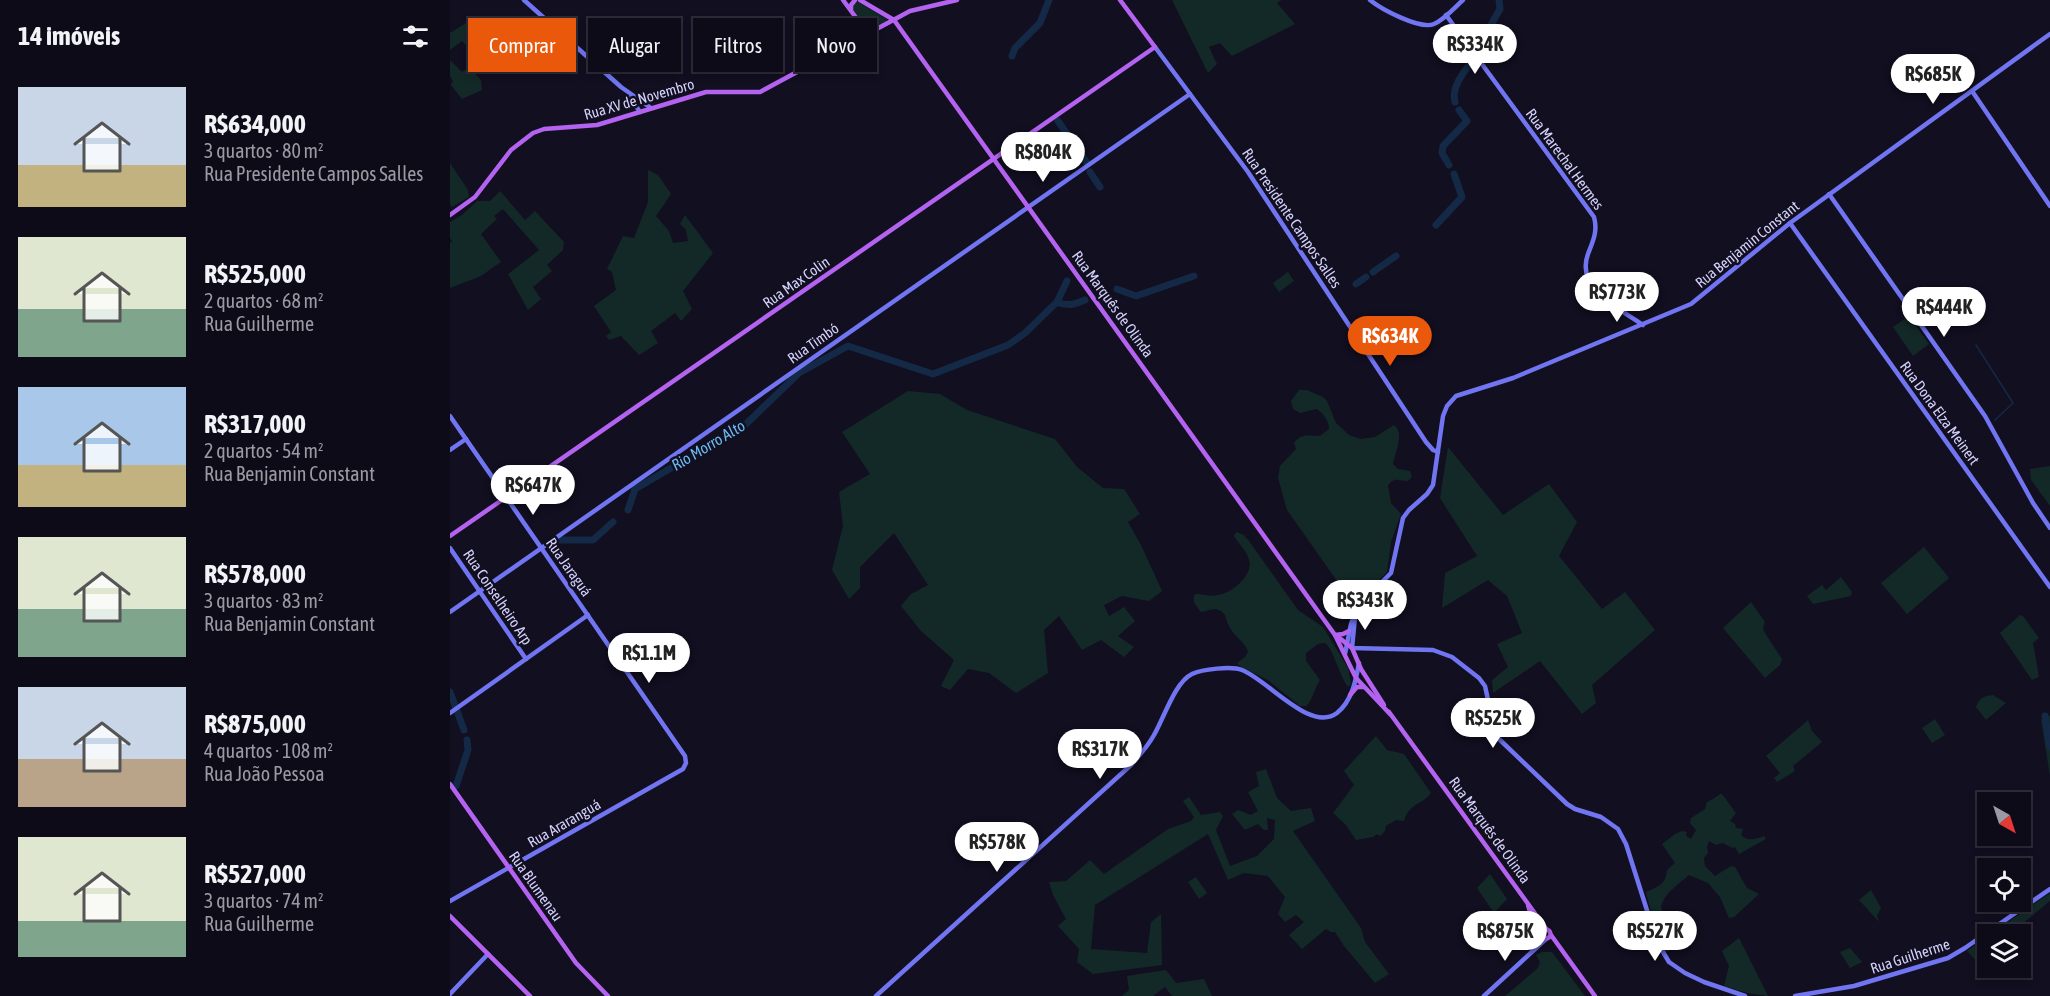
<!DOCTYPE html>
<html lang="pt">
<meta charset="utf-8">
<style>
body{margin:0;font-family:"Asap Condensed",sans-serif;background:#1b1925;color:#f1f3f6;height:100vh;display:flex;flex-direction:column;font-size:22px;white-space:nowrap}
*{box-sizing:border-box;margin:0}
p{font-size:20px;color:#9a9ba2}
.icon{flex:none;width:33px;height:33px;fill:none;stroke:currentColor;stroke-width:2;stroke-linecap:round;stroke-linejoin:round}
.map{position:relative;flex:1;overflow:hidden}
.sheet{display:flex;flex-direction:column;background:#0d0b18;width:450px}
.sheet>*{flex:none}
.top-card{position:absolute;left:18px;top:18px;width:570px;height:54px;display:flex;gap:12px}
.needle{width:39px;rotate:141deg}
.controls{position:absolute;left:1527px;top:792px;display:grid;gap:12px}
.controls a{display:grid;place-items:center;width:54px;height:54px;border-radius:0px;background:#0d0b18;box-shadow:0 3px 9px #0003,0 0 0 2px #2d2b37;font-size:30px}
.price{position:absolute;translate:-50% -51px;padding:0 14px;border-radius:21px;background:#fff;color:#222;font-size:20px;line-height:39px;filter:drop-shadow(0 2px 3px #0008)}
.price::after{content:'';position:absolute;left:50%;top:36px;width:18px;height:14px;margin-left:-9px;background:inherit;clip-path:polygon(0 0,100% 0,50% 100%)}
.price.on{background:#ea580c;color:#fff}
ul{padding:0;list-style:none}
li{display:flex;align-items:center;gap:18px;height:150px;padding:0 18px}
li span{display:grid;place-items:center;flex:none;width:168px;height:120px;border-radius:0px;color:#555}
li>.icon{margin-inline-start:auto}
span .icon{width:72px;height:72px;fill:#fffc;stroke-width:1}
li b{font-size:26px}
h2{display:flex;justify-content:space-between;align-items:center;height:72px;padding:0 18px;font-size:26px}
.chip{padding:0 21px;border-radius:0px;background:#0d0b18;box-shadow:0 3px 9px #0003,0 0 0 2px #2d2b37;font-size:21px;line-height:54px}
.chip.on{background:#ea580c;color:#fff}
main{display:flex;flex:1;min-height:0}
.map>svg:first-child{display:block}
.green{fill:#132927}
.lines{fill:none;stroke-linecap:round;stroke-linejoin:round}
.stream{stroke:#132945;stroke-width:1.5}
.river{stroke:#132945;stroke-width:7}
.secondary{stroke:#7175f2;stroke-width:4.5}
.primary{stroke:#b463f1;stroke-width:4.5}
.labels{text-anchor:middle;dominant-baseline:central;stroke-width:5;stroke-linejoin:round;paint-order:stroke}
.street-label{font-size:15px;fill:#d4d2fb;stroke:#110f20}
.water-label{font-size:16px;font-style:italic;fill:#69baf1;stroke:#110f20}
</style>
<main>
<section class="sheet">
<h2>14 imóveis<svg class="icon" aria-label="filters" viewBox="0 0 24 24"><path d="M4 7h16M4 17h16"/><circle cx="9" cy="7" r="2"/><circle cx="15" cy="17" r="2"/></svg></h2>
<ul>
<li><span style="background:linear-gradient(#c9d6e8 65%,#c2b280 0)"><svg class="icon" aria-label="home" viewBox="0 0 24 24"><path d="M3 11l9-7 9 7M6 9v11h12V9"/></svg></span><div><b>R$634,000</b><p>3 quartos · 80 m²</p><p>Rua Presidente Campos Salles</p></div></li>
<li><span style="background:linear-gradient(#dfe7d0 60%,#7fa58c 0)"><svg class="icon" aria-label="home" viewBox="0 0 24 24"><path d="M3 11l9-7 9 7M6 9v11h12V9"/></svg></span><div><b>R$525,000</b><p>2 quartos · 68 m²</p><p>Rua Guilherme</p></div></li>
<li><span style="background:linear-gradient(#a9c7e8 65%,#c2b280 0)"><svg class="icon" aria-label="home" viewBox="0 0 24 24"><path d="M3 11l9-7 9 7M6 9v11h12V9"/></svg></span><div><b>R$317,000</b><p>2 quartos · 54 m²</p><p>Rua Benjamin Constant</p></div></li>
<li><span style="background:linear-gradient(#dfe7d0 60%,#7fa58c 0)"><svg class="icon" aria-label="home" viewBox="0 0 24 24"><path d="M3 11l9-7 9 7M6 9v11h12V9"/></svg></span><div><b>R$578,000</b><p>3 quartos · 83 m²</p><p>Rua Benjamin Constant</p></div></li>
<li><span style="background:linear-gradient(#c9d6e8 60%,#b9a48a 0)"><svg class="icon" aria-label="home" viewBox="0 0 24 24"><path d="M3 11l9-7 9 7M6 9v11h12V9"/></svg></span><div><b>R$875,000</b><p>4 quartos · 108 m²</p><p>Rua João Pessoa</p></div></li>
<li><span style="background:linear-gradient(#dfe7d0 70%,#7fa58c 0)"><svg class="icon" aria-label="home" viewBox="0 0 24 24"><path d="M3 11l9-7 9 7M6 9v11h12V9"/></svg></span><div><b>R$527,000</b><p>3 quartos · 74 m²</p><p>Rua Guilherme</p></div></li>
</ul>
</section>
<div class="map">
<svg width="1600" height="996" viewBox="0 0 1600 996">
<rect width="100%" height="100%" fill="#110f20"/>
<g class="green">
<path d="M722,0h109l-4,3 18,21 -63,32 -12,-13 -11,4 8,17 -9,9z"/>
<path d="M406,1l29,17 2,3 -15,9c-9,-3 -18,-16 -20,-25z"/>
<path d="M16,23l17,30 -6,5 -15,-17 -12,9v-17z"/>
<path d="M0,60l12,12 7,-5 12,13 1,10 -20,9 -11,-14 2,-4 -3,-5z"/>
<path d="M0,163l18,27 1,7 -17,10 -2,-3z"/>
<path d="M198,170l10,5 13,19 -15,22 13,15 4,12 15,-2 -2,-11 -6,-6 5,-9 28,38 -30,38 9,18 -11,12 -6,-8 -24,18 7,12 -19,12 -18,-19 -12,4 -3,-4 5,-4 -17,-26 22,-16 -4,-18 -5,-3 16,-33 11,2 14,-36z"/>
<path d="M50,191l25,29 10,-9 29,31 -1,8 -16,15 5,6 -19,16 8,12 -13,11 -20,-36 31,-24 -36,-41 -9,7 3,3 -16,15 20,28 -20,14 -31,12v-45l2,-2 -2,-3v-16l12,-7 15,-14h13z"/>
<path d="M838,272l6,9 -15,11 -6,-9z"/>
<path d="M1459,316l20,28 -16,12 -20,-29z"/>
<path d="M849,390h8l16,7 4,4 9,22 13,12 12,4 14,-2 19,-12c11,9 1,27 -1,39l5,5 12,2 2,6 -4,4c-10,0 -14,-5 -20,5l3,17 10,11 -10,28 -4,30 -33,33 -67,-95 -9,-32 2,-12 16,-17 -2,-6c7,-10 15,-7 26,-7l9,-7c0,-8 -5,-15 -12,-20l-17,4 -7,-4 -2,-8z"/>
<path d="M458,391l32,3 27,16 88,29 22,28 26,21 21,1 16,25 -12,8 13,23 21,46 -13,10 -27,-5 -18,9 5,11 15,-9 11,14 -17,15 16,11 -10,10 -23,-17 -19,10 -23,-34 -15,14 4,43 -32,20 -27,-20 -21,-4 -18,21 -9,-4 13,-26 -33,-29 -20,-25 10,-12 17,-9 -34,-52 -34,34v21l-11,11 -17,-29 11,-44 -4,-34 31,-18 -28,-42z"/>
<path d="M998,447l55,68 46,-31 28,38 -18,34 43,53 23,-17 30,38 -63,55 4,18 -14,11 -42,-53 -47,32 -1,-13 16,-13 -11,-23 25,-11 -15,-37 -19,-16 -46,28 3,-35 32,-17 -37,-58z"/>
<path d="M1600,466v40l-19,-26 -1,-11z"/>
<path d="M786,532l8,3 5,6 49,69 25,17 25,41 3,16 -3,3c-8,-10 -15,-39 -23,-44l-7,1 -12,9v8l14,19c-6,9 -7,20 -14,26h-6l-32,-26 -27,-13 -4,-4 8,-6 3,-5c-2,-9 -13,-15 -18,-24 -4,-6 -3,-13 -9,-17 -6,-4 -13,0 -20,1 -4,-5 -10,-11 -6,-18 8,0 16,3 23,1 14,-2 36,-20 31,-35 -2,-9 -10,-16 -15,-24z"/>
<path d="M1474,547l25,31 -42,36 -26,-31z"/>
<path d="M1391,577l11,15 -1,4 -38,8 -6,-8 15,-11 4,5z"/>
<path d="M1301,602l14,20 -2,6 2,5 17,26 -2,6 -15,13 -42,-50z"/>
<path d="M1570,615l3,1 16,22 -6,5 6,34 -7,3 -32,-47z"/>
<path d="M1543,695l13,8 -20,17 -10,-13c3,-9 8,-11 17,-12z"/>
<path d="M1597,714l3,2v60l-9,-56z"/>
<path d="M1485,719l10,16 -13,8 -10,-15z"/>
<path d="M1358,720l4,11 10,11 -29,24 2,5 -18,11 -3,-4 6,-5 -14,-17z"/>
<path d="M926,736l11,14 17,4 27,39c-9,12 -22,10 -27,28l-8,-1 -10,6 -1,5 -5,5 -3,-2 -4,3 -17,3 -10,-15 -13,-12 21,-28 -10,-14z"/>
<path d="M816,769l11,29 14,13 20,-3 4,13 -22,10 68,97 4,14 24,32 -14,9 -31,-37 -9,-14h-4l-5,-3 -24,20 -13,-14 15,-13 -8,-7 -11,7 -7,-8 7,-17 -17,-21 -24,-3 -16,7 -20,-46 -113,71 -4,44 56,4 4,-31 10,-8 1,51 -69,9 -16,-12 2,-13 -21,-23 8,-7 -13,-24 -4,-13 17,-1 24,-21 14,14 64,-45 23,-8 3,-4 -11,-16 6,-4 12,18 19,-3 3,4 -7,14 14,36 27,-10 17,-17 1,-19 -8,-2 1,12h-4l-6,-6 -13,6 -13,-16 6,-4 13,5 7,-4 -10,-19 11,-6 -3,-14z"/>
<path d="M1270,794h2l14,19 -6,8 5,3 1,4 7,1 -2,6c6,7 16,4 23,1l2,3 -27,15 -4,-7 -3,1 -9,-5 -7,2 -7,-4 -2,6 1,6 -4,5 1,8 10,10 16,-10 4,1 12,21 12,6 -25,23 -5,1 -9,-21 -12,-14 -19,-8c-10,9 -25,18 -28,32 4,13 15,31 8,44l-3,1 -8,-12 -12,-48c11,-5 20,-7 21,-22l8,-7 -13,-19 13,-10 7,-3 5,1 -1,4 5,3 5,-9 -6,-7 1,-5 14,-9 2,-7 6,-3z"/>
<path d="M1040,874l17,25 -13,14 -17,-25z"/>
<path d="M746,877l11,16 -8,6 -11,-17z"/>
<path d="M1421,890l10,18 -4,8 2,6 -20,-22z"/>
<path d="M1600,893v8l-40,33h-19z"/>
<path d="M1537,937v16l-10,9 -10,-11z"/>
<path d="M1289,938l29,58 -21,-3 -23,-7 5,-20 -7,-15z"/>
<path d="M1400,948l12,14 -12,6 -10,-16z"/>
<path d="M1092,952h10l33,44h-80l33,-28 2,-6 -4,-7z"/>
<path d="M716,970l10,13 28,-4 8,17h-40l-7,-9 -12,9h-31l7,-6 -2,-14z"/>
</g>
<g class="lines">
<path class="stream" d="M1526,345l37,58 -18,17"/>
<g class="river">
<path d="M1026,51l24,-42 -1,-9"/>
<path d="M562,56l3,-8 25,-25 9,-23"/>
<path d="M1005,102c-4,-15 8,-28 16,-40"/>
<path d="M608,121l29,42"/>
<path d="M999,165l-7,-12 1,-7 24,-25 -8,-11"/>
<path d="M640,172l10,15"/>
<path d="M986,225l26,-28 -8,-23"/>
<path d="M923,272l23,-16"/>
<path d="M906,284l10,-7"/>
<path d="M667,289l19,7 58,-20"/>
<path d="M607,302c11,5 18,2 28,-2"/>
<path d="M178,510l7,-21 110,-64 54,-52 49,-27 85,28 75,-29 17,-12 32,-31 10,-21"/>
<path d="M107,540h36l20,-18"/>
<path d="M0,692l14,38"/>
<path d="M1595,716l5,31"/>
<path d="M6,786l12,-36 -1,-10"/>
</g>
<g class="secondary">
<path d="M74,0l97,87 30,21"/>
<path d="M920,0c11,9 50,30 64,24 11,-5 20,-16 29,-24"/>
<path d="M996,15l148,202c4,14 -1,24 -6,37 -13,35 31,54 55,71"/>
<path d="M705,47l93,125 178,270 7,8 5,2"/>
<path d="M1522,91l78,115"/>
<path d="M179,96l11,16"/>
<path d="M1379,194l156,222 48,87 17,25"/>
<path d="M1340,223l260,364"/>
<path d="M0,416l235,340 1,7 -3,6 -233,132"/>
<path d="M0,450l16,-11"/>
<path d="M0,548l76,111"/>
<path d="M0,612l740,-518"/>
<path d="M905,617l-3,31 81,2 19,7 27,21 6,8 10,46 4,7 68,65 8,5 26,8 17,12 8,15 31,98 12,20 16,11 19,9 41,14"/>
<path d="M895,654l6,-30 6,-17 34,-34 12,-55 6,-8 18,-16 6,-9 10,-69 4,-10 9,-10 57,-18 178,-74 99,-81 260,-189"/>
<path d="M0,713l138,-98"/>
<path d="M0,994l38,-40"/>
<path d="M426,996l255,-231c9,-10 17,-19 23,-30 10,-17 21,-53 38,-61 10,-5 40,-8 50,-4 26,10 68,63 95,43 15,-12 19,-33 22,-50"/>
<path d="M1034,996l63,-58"/>
<path d="M1345,996l59,-10 94,-28 17,-10 85,-59"/>
</g>
<g class="primary">
<path d="M393,0l25,34"/>
<path d="M410,0l34,20 441,615 21,43 34,36"/>
<path d="M401,10v-5l4,-5"/>
<path d="M0,215l25,-18 36,-47 22,-17 11,-4 53,-4 109,-33h54l150,-81 47,-11"/>
<path d="M0,536l705,-489 -35,-47"/>
<path d="M885,635l8,-1 6,-3"/>
<path d="M887,636l15,12 9,21 23,36"/>
<path d="M900,695l7,-8h7"/>
<path d="M939,712l158,218"/>
<path d="M0,784l126,179 32,33"/>
<path d="M1078,905l5,17 10,15"/>
<path d="M0,916l80,80"/>
<circle cx="1096" cy="934" r="4.5"/>
<path d="M1101,935l44,61"/>
</g>
</g>
<g class="labels">
<g class="street-label">
<text transform="translate(189 99) rotate(-16)">Rua XV de Novembro</text>
<text transform="translate(1115 159) rotate(54)">Rua Marechal Hermes</text>
<text transform="translate(842 218) rotate(56)">Rua Presidente Campos Salles</text>
<text transform="translate(1297 244) rotate(-39)">Rua Benjamin Constant</text>
<text transform="translate(346 282) rotate(-35)">Rua Max Colin</text>
<text transform="translate(663 304) rotate(54)">Rua Marquês de Olinda</text>
<text transform="translate(363 343) rotate(-35)">Rua Timbó</text>
<text transform="translate(1490 413) rotate(54)">Rua Dona Elza Meinert</text>
<text transform="translate(119 567) rotate(55)">Rua Jaraguá</text>
<text transform="translate(48 597) rotate(56)">Rua Conselheiro Arp</text>
<text transform="translate(114 823) rotate(-30)">Rua Araranguá</text>
<text transform="translate(1040 830) rotate(54)">Rua Marquês de Olinda</text>
<text transform="translate(86 886) rotate(55)">Rua Blumenau</text>
<text transform="translate(1460 956) rotate(-18)">Rua Guilherme</text>
</g>
<g class="water-label">
<text transform="translate(258 445) rotate(-31)">Rio Morro Alto</text>
</g>
</g>
</svg>
<div class="controls">
<a><svg class="needle" viewBox="-14 -14 28 28"><path d="M0-13l5 13h-10z" fill="#e53935"/><path d="M0 13l5-13h-10z" fill="#9a9ba2"/></svg></a>
<a><svg class="icon" aria-label="locate" viewBox="0 0 24 24"><circle cx="12" cy="12" r="6"/><path d="M12 2v4M12 18v4M2 12h4M18 12h4"/></svg></a>
<a><svg class="icon" aria-label="layers" viewBox="0 0 24 24"><path d="M12 4l9 5-9 5-9-5zM3 14l9 5 9-5"/></svg></a>
</div>
<b class="price" style="left:1025px;top:75px">R$334K</b>
<b class="price" style="left:1483px;top:105px">R$685K</b>
<b class="price" style="left:593px;top:183px">R$804K</b>
<b class="price" style="left:1167px;top:323px">R$773K</b>
<b class="price" style="left:1494px;top:338px">R$444K</b>
<b class="price on" style="left:940px;top:367px">R$634K</b>
<b class="price" style="left:83px;top:516px">R$647K</b>
<b class="price" style="left:915px;top:631px">R$343K</b>
<b class="price" style="left:199px;top:684px">R$1.1M</b>
<b class="price" style="left:1043px;top:749px">R$525K</b>
<b class="price" style="left:650px;top:780px">R$317K</b>
<b class="price" style="left:547px;top:873px">R$578K</b>
<b class="price" style="left:1055px;top:962px">R$875K</b>
<b class="price" style="left:1205px;top:962px">R$527K</b>
<div class="top-card">
<a class="chip on">Comprar</a>
<a class="chip">Alugar</a>
<a class="chip">Filtros</a>
<a class="chip">Novo</a>
</div>
</div>
</main>
